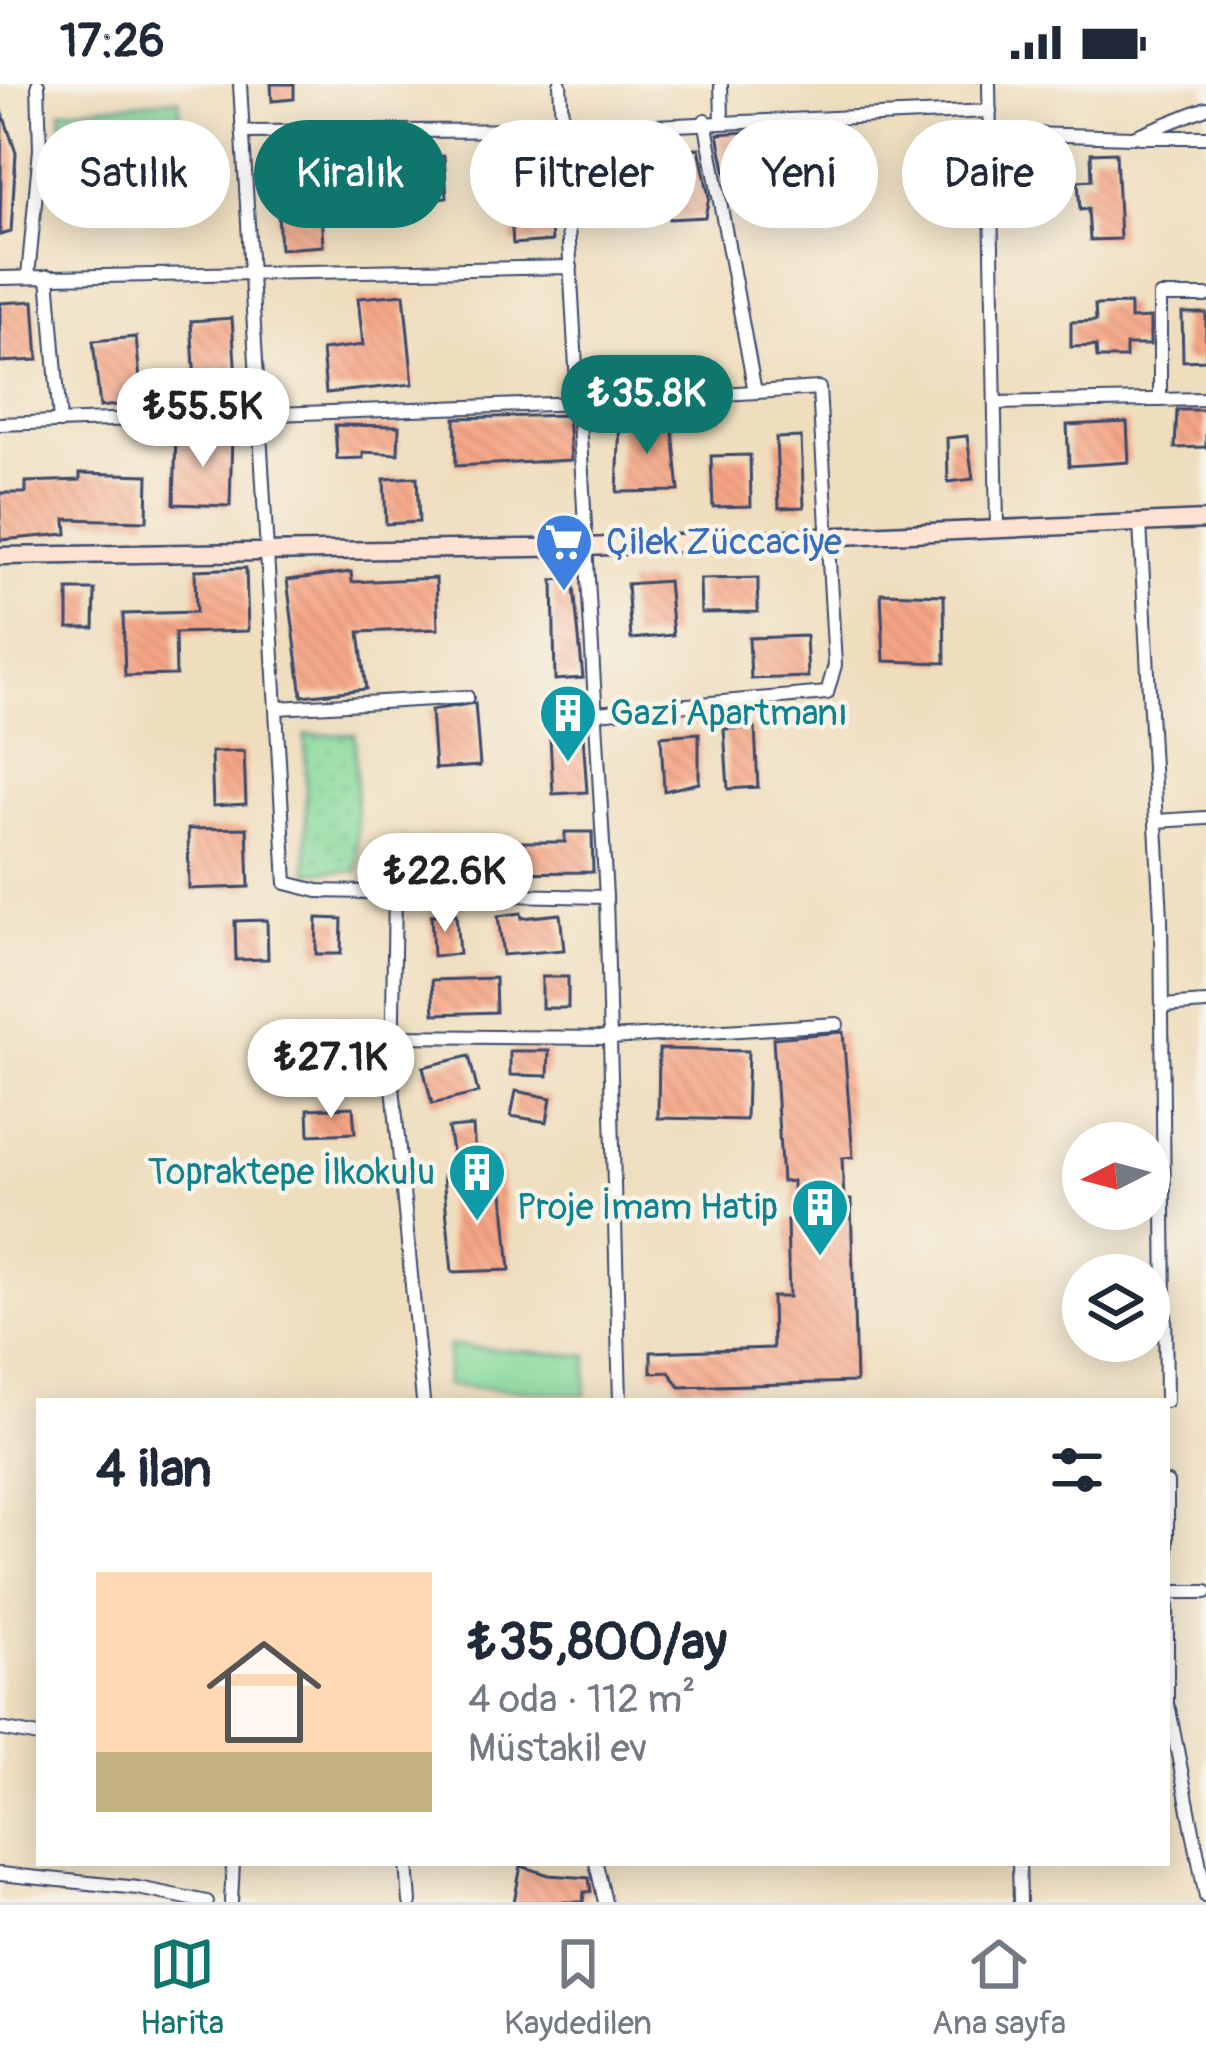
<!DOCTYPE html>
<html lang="tr">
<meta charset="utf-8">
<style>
body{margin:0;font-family:Pangolin,sans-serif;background:#f6f6f7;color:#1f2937;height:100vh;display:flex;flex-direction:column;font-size:45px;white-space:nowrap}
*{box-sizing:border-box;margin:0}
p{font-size:39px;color:#747a83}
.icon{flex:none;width:66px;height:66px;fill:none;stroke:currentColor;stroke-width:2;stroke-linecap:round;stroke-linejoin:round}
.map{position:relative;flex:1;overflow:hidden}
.details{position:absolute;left:36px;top:1314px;width:1134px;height:468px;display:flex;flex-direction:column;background:#fff;border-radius:0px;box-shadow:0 6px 30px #0003}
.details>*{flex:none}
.hud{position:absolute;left:36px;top:36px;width:1134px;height:108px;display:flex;gap:24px}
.needle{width:78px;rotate:264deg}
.controls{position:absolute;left:1062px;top:1038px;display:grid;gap:24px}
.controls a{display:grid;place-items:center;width:108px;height:108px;border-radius:50%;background:#fff;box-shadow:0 6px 30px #0003;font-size:60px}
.price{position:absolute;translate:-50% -102px;padding:0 27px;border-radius:42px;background:#fff;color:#222;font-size:39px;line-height:78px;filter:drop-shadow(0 3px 6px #0008)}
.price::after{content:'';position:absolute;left:50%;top:72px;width:36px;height:27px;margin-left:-18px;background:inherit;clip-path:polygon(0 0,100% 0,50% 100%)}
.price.current{background:#0f766e;color:#fff}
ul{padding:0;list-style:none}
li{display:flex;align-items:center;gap:36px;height:300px;padding:0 60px}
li+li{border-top:3px solid #e0e1e3}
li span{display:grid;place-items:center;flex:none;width:336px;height:240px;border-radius:0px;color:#555}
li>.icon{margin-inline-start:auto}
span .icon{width:144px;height:144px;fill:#fffc;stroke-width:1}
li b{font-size:51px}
h2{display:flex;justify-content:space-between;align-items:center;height:144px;padding:0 60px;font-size:51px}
.tag{padding:0 42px;border-radius:54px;background:#fff;box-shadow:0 6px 30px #0003;font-size:42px;line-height:108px}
.tag.current{background:#0f766e;color:#fff}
.status{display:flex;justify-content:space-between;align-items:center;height:84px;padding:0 60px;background:#fff;direction:ltr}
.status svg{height:33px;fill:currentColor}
.menu{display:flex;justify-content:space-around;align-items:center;height:168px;border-top:3px solid #e0e1e3;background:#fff;font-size:33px;color:#747a83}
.menu a{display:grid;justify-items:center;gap:6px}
.menu .current{color:#0f766e}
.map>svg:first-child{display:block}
.park{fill:url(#park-dots);stroke:#51847d;stroke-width:3}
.pitch{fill:#87da9c;stroke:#51847d;stroke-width:3}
.building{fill:url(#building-back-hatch)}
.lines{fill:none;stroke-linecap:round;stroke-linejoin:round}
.street-casing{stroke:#3b496c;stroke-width:16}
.secondary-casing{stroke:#3b496c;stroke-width:21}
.street{stroke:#fff;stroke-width:12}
.secondary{stroke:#fee3d2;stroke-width:16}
.labels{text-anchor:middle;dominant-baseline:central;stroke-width:9;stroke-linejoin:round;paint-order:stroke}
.shop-label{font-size:36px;fill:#366cbe;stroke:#f7f3e8;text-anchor:start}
.culture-label{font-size:36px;fill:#0d838f;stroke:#f7f3e8;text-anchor:end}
</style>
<div class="status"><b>17:26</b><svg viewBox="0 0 49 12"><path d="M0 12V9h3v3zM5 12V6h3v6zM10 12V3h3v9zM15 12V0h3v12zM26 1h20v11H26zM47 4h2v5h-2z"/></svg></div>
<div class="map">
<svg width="1206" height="1818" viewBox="0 0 1206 1818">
<defs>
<pattern id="park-dots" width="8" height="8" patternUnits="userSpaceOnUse" patternTransform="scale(3)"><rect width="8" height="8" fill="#87da9c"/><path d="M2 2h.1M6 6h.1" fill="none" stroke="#74bb89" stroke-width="1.8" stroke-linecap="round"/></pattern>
<pattern id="building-back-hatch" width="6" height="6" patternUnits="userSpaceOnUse" patternTransform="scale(3)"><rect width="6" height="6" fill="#f6a685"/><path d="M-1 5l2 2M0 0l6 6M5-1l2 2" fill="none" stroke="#d28f75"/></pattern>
</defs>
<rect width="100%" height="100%" fill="#f7f3e8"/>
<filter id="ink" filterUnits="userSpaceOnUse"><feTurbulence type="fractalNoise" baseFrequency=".00833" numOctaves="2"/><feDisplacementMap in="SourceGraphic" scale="24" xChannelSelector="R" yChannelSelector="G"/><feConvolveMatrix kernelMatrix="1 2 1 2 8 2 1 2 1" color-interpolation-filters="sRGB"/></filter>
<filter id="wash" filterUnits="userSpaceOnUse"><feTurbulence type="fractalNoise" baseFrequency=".004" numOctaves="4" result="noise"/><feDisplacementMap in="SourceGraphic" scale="48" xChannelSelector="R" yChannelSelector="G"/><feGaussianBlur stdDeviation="2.7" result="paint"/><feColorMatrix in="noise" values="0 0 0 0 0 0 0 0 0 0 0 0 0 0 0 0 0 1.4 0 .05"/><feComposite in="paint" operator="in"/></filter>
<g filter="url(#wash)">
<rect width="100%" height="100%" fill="#efdebe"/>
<path class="park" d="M355,650l3,137 -51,1 -2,-137z"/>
<g class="pitch">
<path d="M179,15l6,70 -54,4 -3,13 -59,5 -8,-81z"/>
<path d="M449,1262l139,10 -3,39 -139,-10z"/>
</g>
<g id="blocks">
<g class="building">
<path d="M271,0h23v15l-22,2z"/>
<path d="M2,27l14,42 -5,79 -11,3z"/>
<path d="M747,48l5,61 -22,2 -12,-61z"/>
<path d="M699,64l10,49 -4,20 -36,2 -4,-69z"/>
<path d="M1116,68l4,87 -30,1 -2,-31 -8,1 -2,-29 14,-1 -1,-27z"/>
<path d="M444,72l3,41 -58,4 -3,-41z"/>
<path d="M548,102l4,55 -39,3 -4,-55z"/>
<path d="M320,109l3,53 -43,3 -3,-54z"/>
<path d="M404,210l9,90 -87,9 -4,-43 41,-5 -5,-47z"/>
<path d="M34,217l4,59 -38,2v-59z"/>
<path d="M1130,220v15l20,-1v27h-24v13h-29l-1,-12 -25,1v-25l25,-1 -1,-16z"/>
<path d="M1182,229h24v47l-23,1z"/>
<path d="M232,234l4,60 -41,3 -4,-60z"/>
<path d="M136,253l6,65 -42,5 -7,-66z"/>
<path d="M1177,326h29v37l-31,1z"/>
<path d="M568,331l3,45 -115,6 -1,-48z"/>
<path d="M620,336l52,1 7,70 -62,1z"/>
<path d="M1127,338l2,40 -60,4 -2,-41z"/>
<path d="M335,341l64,1 -1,28 -35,-2v6l-26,1z"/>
<path d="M176,350l56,1 -2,71 -56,-2z"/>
<path d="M967,352l6,43 -25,3 -1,-44z"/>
<path d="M801,353l3,70 -25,1 -3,-70z"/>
<path d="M750,371l1,51 -38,1 -2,-51z"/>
<path d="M80,389l68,2 -1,46 -81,-2 1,15 -67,6v-47h26v-11l54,-2z"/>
<path d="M417,393l2,45 -33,2 -2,-45z"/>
<path d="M246,484l2,63 -73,2 1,42 -51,1 -2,-62 73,-2 -1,-42z"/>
<path d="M351,488l1,10 84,-4 2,51 -79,3 7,57 -64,7 -15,-116z"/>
<path d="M573,494l10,100 -28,2 -2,-100z"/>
<path d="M758,494v34l-57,1 -1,-34z"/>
<path d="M668,497l5,54 -42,4 -4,-55z"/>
<path d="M68,506h27l-1,38h-26z"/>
<path d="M881,509l63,2 1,68 -61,-2z"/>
<path d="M806,552l2,41 -57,2 -2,-41z"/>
<path d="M475,619l5,63 -45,3 -4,-59z"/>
<path d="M755,644l3,59 -30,2 -4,-60z"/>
<path d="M699,649v50l-35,8 -3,-55z"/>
<path d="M583,651l4,57 -34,2 -3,-57z"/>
<path d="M244,667l2,53 -33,2 -2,-54z"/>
<path d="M247,744l2,59 -60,2 -1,-60z"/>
<path d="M565,748h27l1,40 -94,1v-31h66z"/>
<path d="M521,829l1,5 38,-4 4,36 -61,5 -5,-39z"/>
<path d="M456,830l3,40 -26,2 -2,-41z"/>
<path d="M317,834l25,1 -1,35h-25z"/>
<path d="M267,836l1,39 -32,1 -1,-39z"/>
<rect x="542" y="893" width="26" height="31"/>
<path d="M495,894l1,34 -62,2 -2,-34z"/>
<path d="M843,948l10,125 -11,1 2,42h7l5,182 -176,5 -11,-15 -18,1v-21l122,-4 -1,-51h17l-2,-77h7l-1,-39 -11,1 -9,-144z"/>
<path d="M659,965l89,2 -2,69 -88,-2z"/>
<path d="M510,967h39l-1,25 -38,-1z"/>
<path d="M469,972l9,37 -46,11 -9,-37z"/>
<path d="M516,1007l35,7 -4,24 -36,-6z"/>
<path d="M353,1023l2,26 -46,2 -1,-26z"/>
<path d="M473,1042l2,30 25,3 10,111 -58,2 -9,-96 13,-2 -8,-46z"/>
<path d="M521,1782l28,9 40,3 2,14h-7l-1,10h-69z"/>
</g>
</g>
</g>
<g filter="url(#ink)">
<use href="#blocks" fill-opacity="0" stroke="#3b496c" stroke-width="3"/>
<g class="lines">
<g class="street-casing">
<g id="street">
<path d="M240,0l46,799 32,8 288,6"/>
<path d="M560,0l46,813 14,504"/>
<path d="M721,0l1,35"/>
<path d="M989,0l8,444"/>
<path d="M705,36l50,272"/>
<path d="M243,48l320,-2 427,-19"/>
<path d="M990,49l143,4 73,-29"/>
<path d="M1140,53h66"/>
<path d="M48,192l12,146"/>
<path d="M28,193l12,-128 -2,-65"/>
<path d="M0,194l571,-11"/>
<path d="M1160,316v-104h46"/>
<path d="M995,319l211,-4"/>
<path d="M0,340l579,-21 240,-15 16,277 -8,28 -231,20"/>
<path d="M1140,439l21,395 5,483"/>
<path d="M278,624l189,-11"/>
<path d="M1156,737l50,-3"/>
<path d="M395,808l-3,184 31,325"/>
<path d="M1162,922l44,-3"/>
<path d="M393,952l217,2 227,-14"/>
<path d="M1167,1399v226"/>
<path d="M1168,1508h38"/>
<path d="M1169,1625l37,188"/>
<path d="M0,1645l39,7"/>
<path d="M407,1779l3,39"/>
<path d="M596,1779l9,39"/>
<path d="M1019,1779l1,39"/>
<path d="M0,1790l138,14 69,14"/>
<path d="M231,1818l2,-39"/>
</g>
</g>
<g class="secondary-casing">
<path id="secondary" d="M0,472l587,-9 619,-27"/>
</g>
<use href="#street" class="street"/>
<use href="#secondary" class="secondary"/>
</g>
</g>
<defs>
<g id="supermarket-pin" transform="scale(3)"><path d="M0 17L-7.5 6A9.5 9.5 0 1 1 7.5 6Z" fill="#3f7fe0" stroke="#f7f3e8"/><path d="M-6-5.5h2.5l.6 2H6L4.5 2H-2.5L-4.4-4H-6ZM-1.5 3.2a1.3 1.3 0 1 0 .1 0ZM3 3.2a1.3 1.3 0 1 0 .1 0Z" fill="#fff"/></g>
<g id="building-pin" transform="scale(3)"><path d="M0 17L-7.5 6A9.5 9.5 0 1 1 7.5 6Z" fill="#0f9aa8" stroke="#f7f3e8"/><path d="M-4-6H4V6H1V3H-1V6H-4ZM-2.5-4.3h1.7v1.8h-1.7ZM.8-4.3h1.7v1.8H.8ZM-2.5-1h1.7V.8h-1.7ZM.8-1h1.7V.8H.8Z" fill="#fff"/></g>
</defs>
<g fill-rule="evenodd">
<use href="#supermarket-pin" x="564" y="458"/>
<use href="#building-pin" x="568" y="629"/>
<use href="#building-pin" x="477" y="1088"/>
<use href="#building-pin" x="820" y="1123"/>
</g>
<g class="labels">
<g class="shop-label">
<text x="606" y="458">Çilek Züccaciye</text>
</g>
<g class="culture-label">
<text x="610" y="629" text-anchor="start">Gazi Apartmanı</text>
<text x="435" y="1088">Topraktepe İlkokulu</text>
<text x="778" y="1123">Proje İmam Hatip</text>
</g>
</g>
</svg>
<div class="controls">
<a><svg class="needle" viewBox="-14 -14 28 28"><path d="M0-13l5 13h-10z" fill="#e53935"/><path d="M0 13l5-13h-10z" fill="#747a83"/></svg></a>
<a><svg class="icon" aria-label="layers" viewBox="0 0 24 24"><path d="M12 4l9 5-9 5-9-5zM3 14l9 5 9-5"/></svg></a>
</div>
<b class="price current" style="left:647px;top:373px">₺35.8K</b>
<b class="price" style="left:203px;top:386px">₺55.5K</b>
<b class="price" style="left:445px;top:851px">₺22.6K</b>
<b class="price" style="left:331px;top:1037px">₺27.1K</b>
<div class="hud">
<a class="tag">Satılık</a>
<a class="tag current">Kiralık</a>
<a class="tag">Filtreler</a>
<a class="tag">Yeni</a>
<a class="tag">Daire</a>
</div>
<section class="details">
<h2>4 ilan<svg class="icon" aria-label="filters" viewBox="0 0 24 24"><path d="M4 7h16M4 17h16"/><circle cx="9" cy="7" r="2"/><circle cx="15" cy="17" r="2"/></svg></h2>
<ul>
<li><span style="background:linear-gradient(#ffd9b3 75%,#c2b280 0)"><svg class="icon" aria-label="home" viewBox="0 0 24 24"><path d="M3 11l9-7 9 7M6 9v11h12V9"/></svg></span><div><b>₺35,800/ay</b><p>4 oda · 112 m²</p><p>Müstakil ev</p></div></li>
</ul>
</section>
</div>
<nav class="menu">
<a class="current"><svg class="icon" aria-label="map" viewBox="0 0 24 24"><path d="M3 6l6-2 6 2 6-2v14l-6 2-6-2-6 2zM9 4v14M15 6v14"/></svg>Harita</a>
<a><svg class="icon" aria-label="saved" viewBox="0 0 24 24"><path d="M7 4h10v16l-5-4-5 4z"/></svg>Kaydedilen</a>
<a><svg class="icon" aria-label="home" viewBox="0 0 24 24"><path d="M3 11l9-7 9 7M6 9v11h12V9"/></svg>Ana sayfa</a>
</nav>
